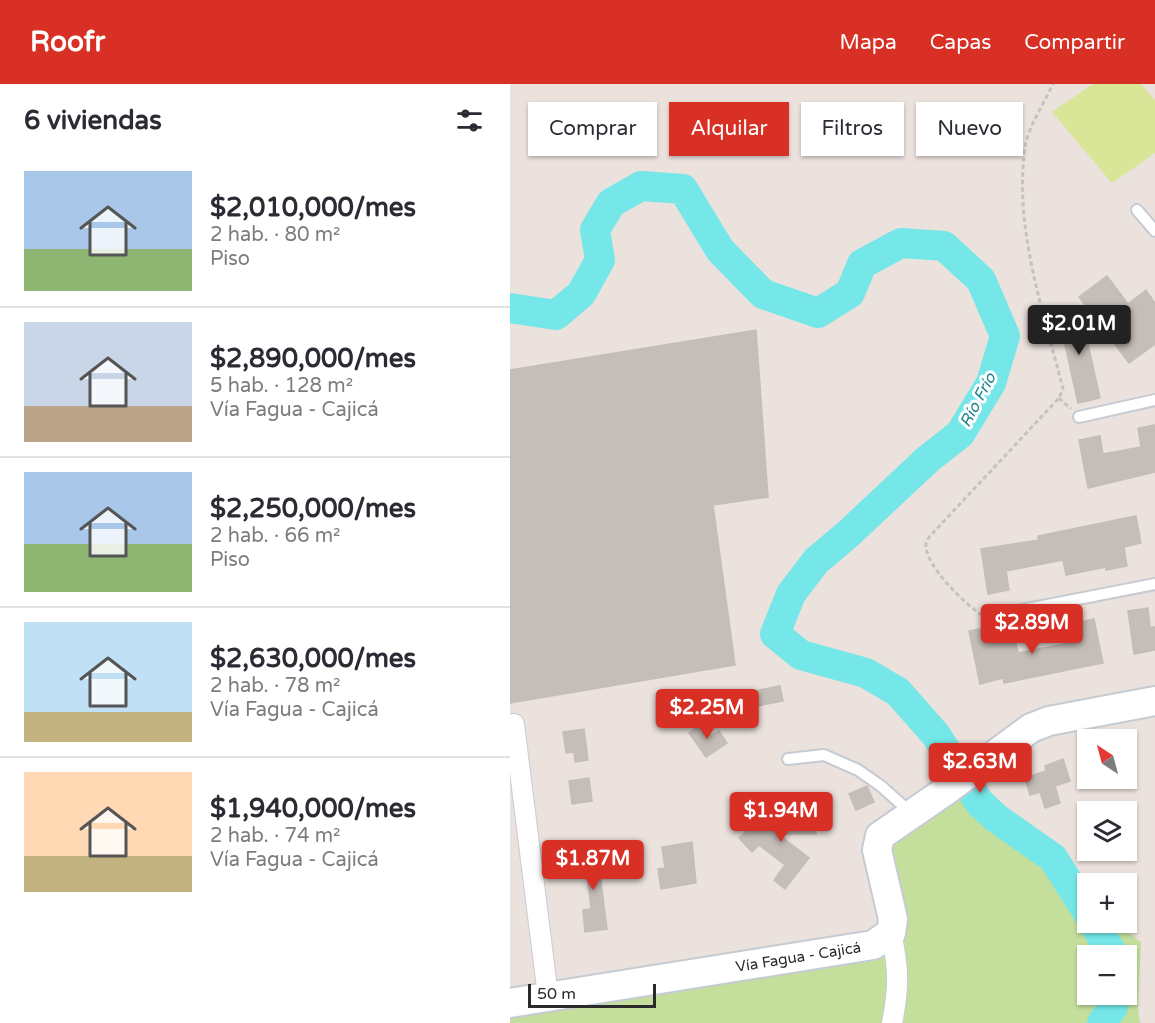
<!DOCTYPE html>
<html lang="es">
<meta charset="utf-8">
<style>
body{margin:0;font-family:"Varela Round",sans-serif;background:#f2f2f3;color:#2b2b33;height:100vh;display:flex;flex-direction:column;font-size:22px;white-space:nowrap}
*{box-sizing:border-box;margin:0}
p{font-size:20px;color:#7c7c81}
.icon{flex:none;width:33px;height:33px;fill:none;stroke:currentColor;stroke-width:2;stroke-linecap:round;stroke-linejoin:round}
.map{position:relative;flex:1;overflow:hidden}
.drawer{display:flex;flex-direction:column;background:#fff;width:510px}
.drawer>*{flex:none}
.top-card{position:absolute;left:18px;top:18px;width:537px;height:54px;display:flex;gap:12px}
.needle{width:39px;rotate:324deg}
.fabs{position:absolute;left:567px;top:645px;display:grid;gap:12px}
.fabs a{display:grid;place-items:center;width:60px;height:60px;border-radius:0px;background:#fff;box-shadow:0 2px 4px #0004;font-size:30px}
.scale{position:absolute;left:18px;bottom:15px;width:128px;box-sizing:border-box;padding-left:6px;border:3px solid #2a2a2a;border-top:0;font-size:16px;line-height:21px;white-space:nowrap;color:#2a2a2a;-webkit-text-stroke:4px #fff;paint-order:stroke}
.price{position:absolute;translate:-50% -51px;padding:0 14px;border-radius:6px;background:#d93025;color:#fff;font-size:20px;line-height:39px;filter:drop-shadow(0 2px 3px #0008)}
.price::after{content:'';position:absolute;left:50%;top:36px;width:18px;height:14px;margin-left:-9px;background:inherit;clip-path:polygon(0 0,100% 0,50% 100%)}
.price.on{background:#222;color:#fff}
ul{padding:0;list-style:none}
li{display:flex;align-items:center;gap:18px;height:150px;padding:0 24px}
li+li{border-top:2px solid #e1e1e2}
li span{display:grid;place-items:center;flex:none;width:168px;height:120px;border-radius:0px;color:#555}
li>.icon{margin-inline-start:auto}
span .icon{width:72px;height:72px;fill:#fffc;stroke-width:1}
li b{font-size:26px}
h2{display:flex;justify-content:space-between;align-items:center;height:72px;padding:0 24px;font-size:26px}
.pill{padding:0 21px;border-radius:0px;background:#fff;box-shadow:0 2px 4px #0004;font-size:21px;line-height:54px}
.pill.on{background:#d93025;color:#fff}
header{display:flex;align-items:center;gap:36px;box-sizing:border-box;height:84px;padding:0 30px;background:#d93025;color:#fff}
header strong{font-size:28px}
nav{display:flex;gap:33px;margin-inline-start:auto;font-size:21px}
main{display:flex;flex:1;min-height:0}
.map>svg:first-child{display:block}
.green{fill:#c4df9c;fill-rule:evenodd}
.pitch{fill:#d9e698}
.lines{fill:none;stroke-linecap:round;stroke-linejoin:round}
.river{stroke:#75e7e8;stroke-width:30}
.building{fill:#c4bdb8;stroke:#c6bdb6;stroke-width:1.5}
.lane-casing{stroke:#c5cbd3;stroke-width:14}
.street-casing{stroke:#c5cbd3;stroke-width:22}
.secondary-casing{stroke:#c5cbd3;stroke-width:32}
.path{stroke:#c3c3c3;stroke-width:3;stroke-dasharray:4.5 3;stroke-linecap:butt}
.lane{stroke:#fff;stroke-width:10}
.street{stroke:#fff;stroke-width:20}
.secondary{stroke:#fff;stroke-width:28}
.labels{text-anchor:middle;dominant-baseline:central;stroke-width:6;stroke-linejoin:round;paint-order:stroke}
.street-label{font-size:15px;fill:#2a2a2a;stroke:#fff}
.water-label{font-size:16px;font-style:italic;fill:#15838c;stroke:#fff}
</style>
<header>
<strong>Roofr</strong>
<nav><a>Mapa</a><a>Capas</a><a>Compartir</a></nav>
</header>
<main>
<section class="drawer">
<h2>6 viviendas<svg class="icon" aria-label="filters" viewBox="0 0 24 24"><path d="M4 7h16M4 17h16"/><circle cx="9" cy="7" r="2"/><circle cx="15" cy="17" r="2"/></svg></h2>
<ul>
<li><span style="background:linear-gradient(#a9c7e8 65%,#8fb573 0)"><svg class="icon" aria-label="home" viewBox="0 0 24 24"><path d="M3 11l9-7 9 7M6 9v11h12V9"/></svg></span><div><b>$2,010,000/mes</b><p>2 hab. · 80 m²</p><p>Piso</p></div></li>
<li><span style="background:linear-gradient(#c9d6e8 70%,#b9a48a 0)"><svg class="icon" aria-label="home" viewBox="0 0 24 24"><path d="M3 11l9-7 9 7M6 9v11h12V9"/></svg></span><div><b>$2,890,000/mes</b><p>5 hab. · 128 m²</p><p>Vía Fagua - Cajicá</p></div></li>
<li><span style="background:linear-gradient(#a9c7e8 60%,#8fb573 0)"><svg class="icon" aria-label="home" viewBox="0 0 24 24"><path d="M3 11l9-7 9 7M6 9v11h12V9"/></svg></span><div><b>$2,250,000/mes</b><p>2 hab. · 66 m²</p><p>Piso</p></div></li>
<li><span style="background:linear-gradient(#bfe0f5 75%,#c2b280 0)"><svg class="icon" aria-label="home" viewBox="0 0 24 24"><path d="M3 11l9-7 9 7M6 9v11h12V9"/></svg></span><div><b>$2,630,000/mes</b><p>2 hab. · 78 m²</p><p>Vía Fagua - Cajicá</p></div></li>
<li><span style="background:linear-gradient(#ffd9b3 70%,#c2b280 0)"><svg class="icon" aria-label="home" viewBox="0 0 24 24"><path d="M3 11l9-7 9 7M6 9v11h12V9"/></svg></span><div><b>$1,940,000/mes</b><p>2 hab. · 74 m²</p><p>Vía Fagua - Cajicá</p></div></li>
</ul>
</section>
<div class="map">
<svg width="645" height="939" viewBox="0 0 645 939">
<rect width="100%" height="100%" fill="#ebe1dd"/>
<path class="green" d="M460,702l9,16 17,16 57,40 30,48 4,2 1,14 27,1 26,19 -3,66 2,15h-630v-20l381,-70 -14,-83zM578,872h38v38h-38z"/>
<path class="pitch" d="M583,0h48l14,16v53l-43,30 -60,-71z"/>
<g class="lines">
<g class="river">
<path d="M0,224l46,7 25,-21 19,-34 -5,-30 16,-27 30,-17 42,3 37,61 43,44 55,19 32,-20 12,-29 39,-21 43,3 37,34 24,56 -14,47 -31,51 -32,25 -80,75 -32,27 -25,33 -16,40 26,21 65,18 32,19 38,43 43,67 17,16 57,40 35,55"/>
<path d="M583,838l21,34"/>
<path d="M592,939l11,-16 1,-13"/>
</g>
</g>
<g class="building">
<path d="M597,192l21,28 18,-14 9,13v41l-26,19 -50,-66z"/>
<path d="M570,224l20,90 -22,5 -20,-90z"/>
<path d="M246,246l12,167 -55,8 22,160 -225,38v-333z"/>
<path d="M645,341v47l-67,16 -9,-48 21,-4 3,18 38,-7 -3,-19z"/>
<path d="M626,432l5,27 -17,4 3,19 -21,4v-3l-40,8 -3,-15 -57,11 3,19 -21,4 -7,-45 58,-9 -1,-4z"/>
<path d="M638,524l2,19h5v23l-21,4 -6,-43z"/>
<path d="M584,535l9,44 -99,20 -1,-5 -23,6 -11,-53 20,-4 2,10 23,-5 4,21 61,-12 -4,-18z"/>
<path d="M270,602l3,15 -41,8 -3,-15z"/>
<path d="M193,639l8,13 8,-5 8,12 -21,14 -17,-24z"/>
<path d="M74,645l4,31 -13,2 -1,-10 -8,1 -3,-21z"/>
<path d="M553,675l7,22 -15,5 5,17 -15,5 -5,-16 -10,3 -5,-17 21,-7 -1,-5z"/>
<path d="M79,694l3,23 -20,3 -3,-23z"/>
<path d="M357,702l7,16 -18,8 -7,-16z"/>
<path d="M281,733h25v17h-38l31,24 -24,31 -11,-9 11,-15 -26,-20 -7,7 -13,-14 20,-19z"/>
<path d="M182,758l4,41 -35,6 -3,-20 7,-1 -3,-21z"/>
<path d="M87,765l10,80 -22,3 -2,-22 8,-1 -4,-37 -9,1 -2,-21z"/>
</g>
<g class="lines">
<g class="lane-casing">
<g id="lane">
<path d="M627,126l18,21"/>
<path d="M569,333l76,-17"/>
<path d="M486,531l159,-31"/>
<path d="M278,675l36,-4 34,15 23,16 30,27"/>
</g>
</g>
<g class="street-casing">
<g id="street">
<path d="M4,640l34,272"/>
<path d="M381,849c8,35 8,56 1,90"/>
</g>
</g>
<g class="secondary-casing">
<g id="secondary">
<path id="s1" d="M0,919l363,-58 18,-12 2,-14 -16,-69 3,-14 64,-44 87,-64 18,-7 106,-20"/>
</g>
</g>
<g class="path">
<path d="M549,314l12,11"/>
<path d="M472,531c-16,-10 -58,-50 -56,-71 0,-1 3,-7 4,-8l129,-138 4,-9c-20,-79 -51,-166 -37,-247 4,-17 19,-41 27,-58"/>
</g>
<use href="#lane" class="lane"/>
<use href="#street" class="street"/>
<use href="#secondary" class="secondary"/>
</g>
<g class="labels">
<g class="street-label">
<text stroke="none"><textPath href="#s1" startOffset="292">Vía Fagua - Cajicá</textPath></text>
</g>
<g class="water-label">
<text transform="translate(468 316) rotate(-62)">Río Frío</text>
</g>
</g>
</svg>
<div class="fabs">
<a><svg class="needle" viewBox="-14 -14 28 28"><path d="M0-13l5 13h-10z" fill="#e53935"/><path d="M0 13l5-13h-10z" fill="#7c7c81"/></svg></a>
<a><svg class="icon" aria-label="layers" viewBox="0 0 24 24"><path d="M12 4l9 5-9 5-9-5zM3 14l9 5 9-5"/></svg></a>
<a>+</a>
<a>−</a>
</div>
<div class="scale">50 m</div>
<b class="price on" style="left:569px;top:272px">$2.01M</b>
<b class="price" style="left:522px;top:571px">$2.89M</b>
<b class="price" style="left:197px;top:656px">$2.25M</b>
<b class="price" style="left:470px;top:710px">$2.63M</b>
<b class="price" style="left:271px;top:759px">$1.94M</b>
<b class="price" style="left:83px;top:807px">$1.87M</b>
<div class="top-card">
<a class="pill">Comprar</a>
<a class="pill on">Alquilar</a>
<a class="pill">Filtros</a>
<a class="pill">Nuevo</a>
</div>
</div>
</main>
